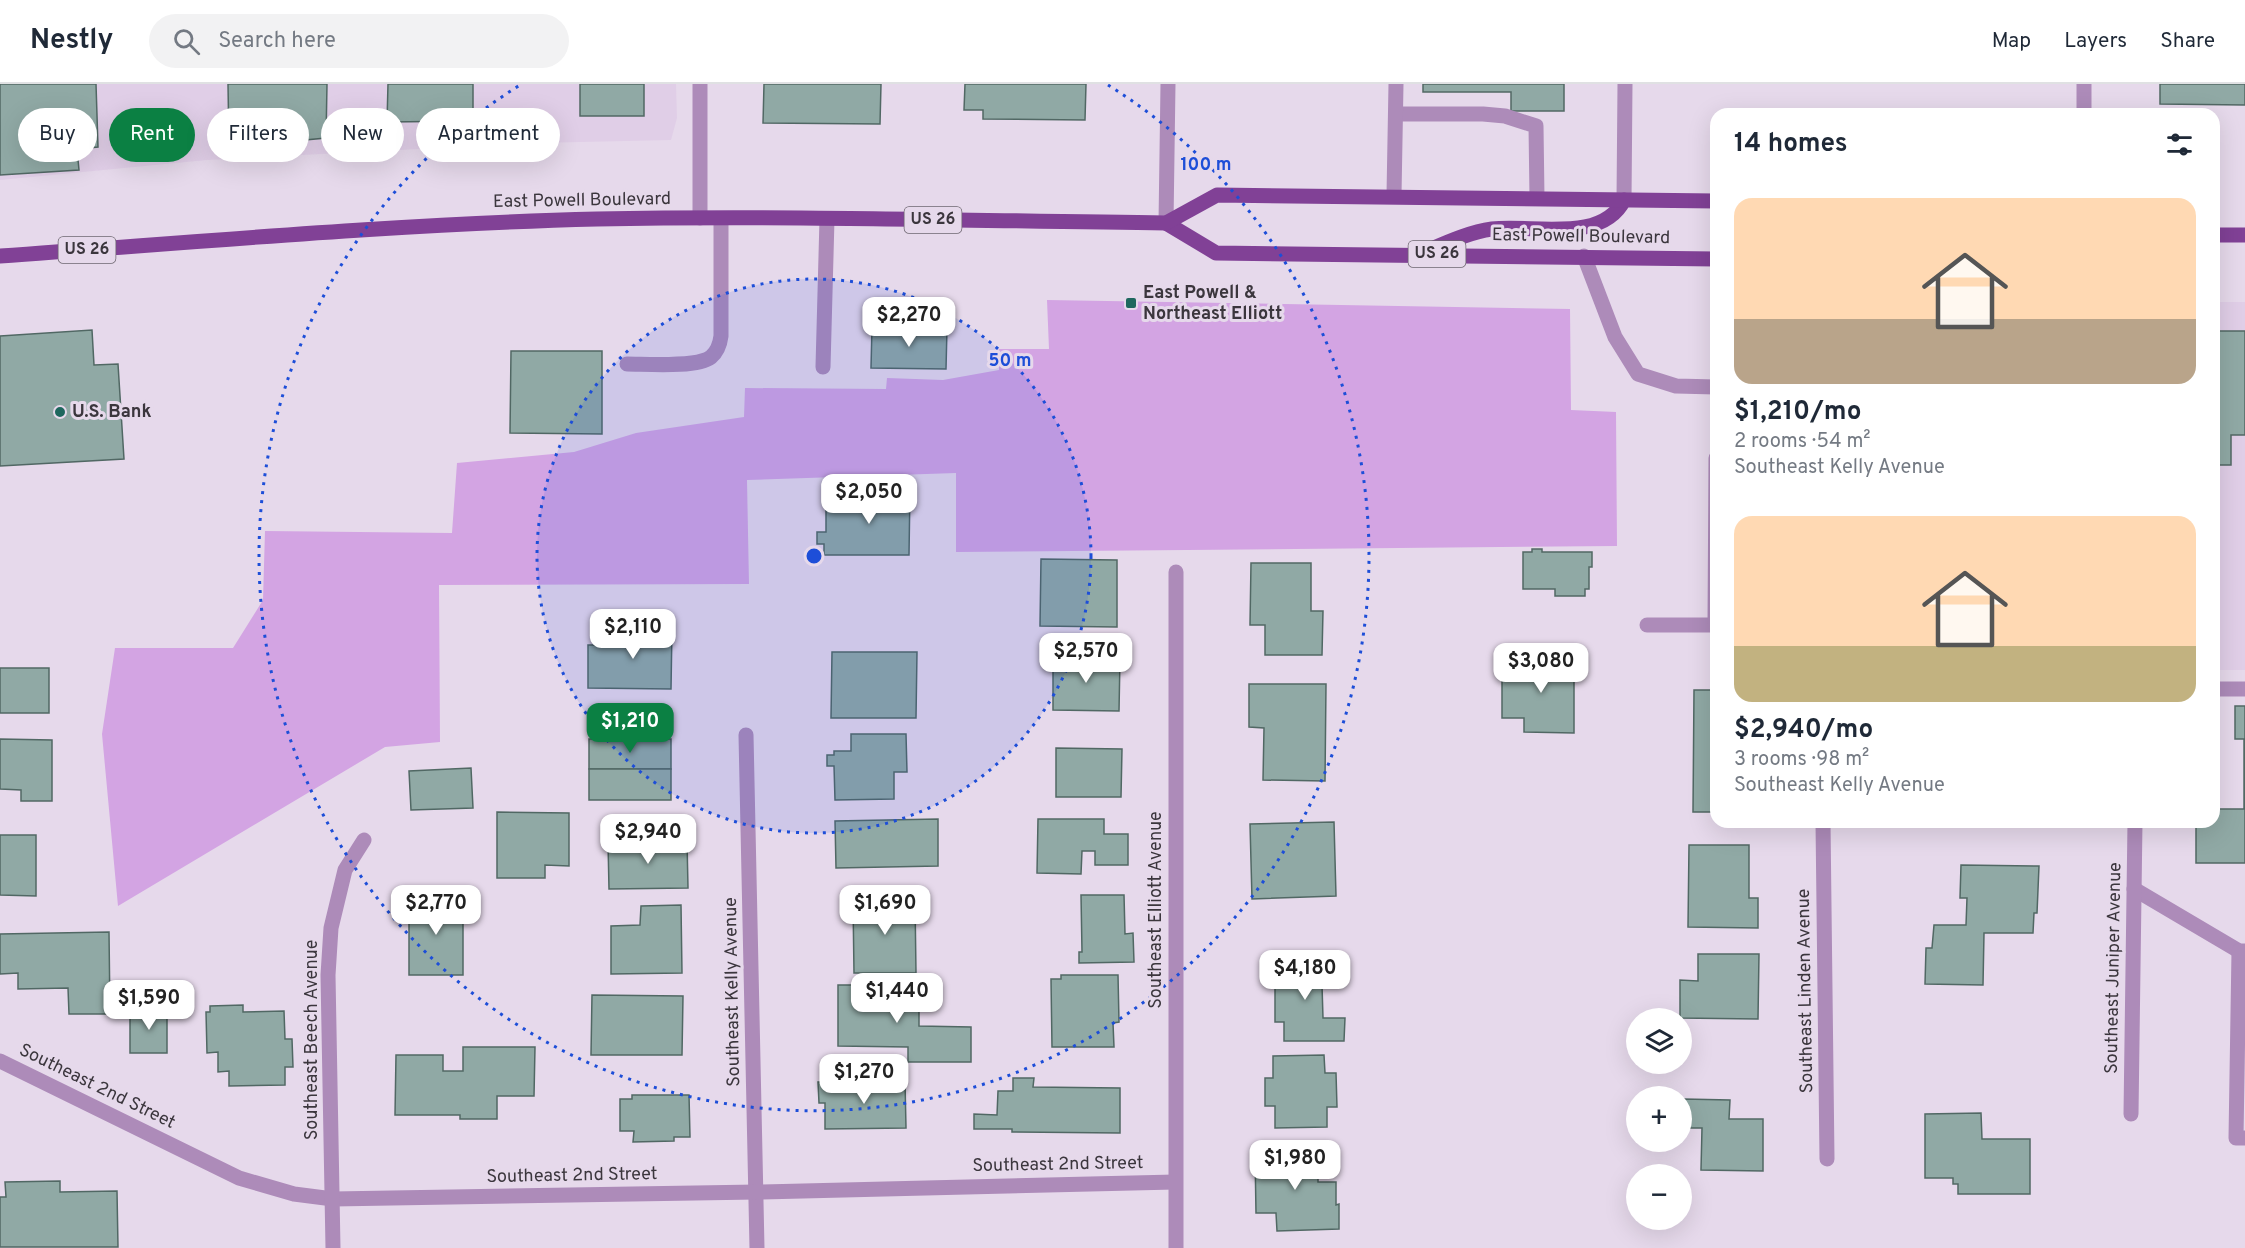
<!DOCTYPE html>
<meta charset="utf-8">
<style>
body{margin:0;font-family:Overpass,sans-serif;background:#f2f2f3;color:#1f2937;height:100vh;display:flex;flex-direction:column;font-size:22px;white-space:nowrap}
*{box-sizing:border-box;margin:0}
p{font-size:20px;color:#747a83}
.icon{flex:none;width:33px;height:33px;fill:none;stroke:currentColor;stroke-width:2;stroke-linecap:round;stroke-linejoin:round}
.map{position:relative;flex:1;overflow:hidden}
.sheet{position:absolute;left:1710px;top:24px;width:510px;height:720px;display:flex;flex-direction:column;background:#fff;border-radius:18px;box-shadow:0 6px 24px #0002}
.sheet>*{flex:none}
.banner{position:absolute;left:18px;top:24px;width:570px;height:54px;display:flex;gap:12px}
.fabs{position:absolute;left:1626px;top:924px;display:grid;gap:12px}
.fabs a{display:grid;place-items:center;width:66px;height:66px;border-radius:50%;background:#fff;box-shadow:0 6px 24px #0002;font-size:30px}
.price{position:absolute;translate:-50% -51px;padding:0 14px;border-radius:12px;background:#fff;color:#222;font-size:20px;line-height:39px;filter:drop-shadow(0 2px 3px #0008)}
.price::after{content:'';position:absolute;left:50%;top:36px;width:18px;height:14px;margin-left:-9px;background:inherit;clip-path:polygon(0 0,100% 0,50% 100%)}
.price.selected{background:#0b8043;color:#fff}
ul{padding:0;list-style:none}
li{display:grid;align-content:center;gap:12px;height:318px;padding:0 24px}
li span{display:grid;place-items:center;height:186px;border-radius:18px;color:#555}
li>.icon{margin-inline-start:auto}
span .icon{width:108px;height:108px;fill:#fffc;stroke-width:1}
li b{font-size:26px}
h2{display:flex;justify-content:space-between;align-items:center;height:72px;padding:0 24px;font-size:26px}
.tag{padding:0 21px;border-radius:27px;background:#fff;box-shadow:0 6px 24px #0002;font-size:21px;line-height:54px}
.tag.selected{background:#0b8043;color:#fff}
header{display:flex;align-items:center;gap:36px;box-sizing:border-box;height:84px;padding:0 30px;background:#fff;border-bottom:2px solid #e0e1e3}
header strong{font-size:28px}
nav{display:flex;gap:33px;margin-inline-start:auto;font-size:21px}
.search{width:420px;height:54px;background:#f2f2f3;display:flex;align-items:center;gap:15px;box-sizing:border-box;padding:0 21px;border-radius:33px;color:#747a83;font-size:22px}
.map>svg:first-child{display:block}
.built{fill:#e0cee7}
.green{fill:#d3a4e3}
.building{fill:#90a9a5;stroke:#516864;stroke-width:1.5}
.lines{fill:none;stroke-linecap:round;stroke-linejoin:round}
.minor{stroke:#ad8bb9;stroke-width:15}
.major{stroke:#814196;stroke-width:15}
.ring{fill:none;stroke:#1d4ed8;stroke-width:3;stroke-dasharray:3 6}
.poi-dot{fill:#1e675e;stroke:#e6d9eb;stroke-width:2}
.labels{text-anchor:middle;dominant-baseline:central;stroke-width:6;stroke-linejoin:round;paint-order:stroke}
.shield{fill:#e6d9eb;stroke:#6e6771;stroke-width:1.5}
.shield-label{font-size:16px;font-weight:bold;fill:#3b363d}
.street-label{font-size:18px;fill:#3b363d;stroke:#e6d9eb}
.poi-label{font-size:18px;font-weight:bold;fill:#3b363d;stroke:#e6d9eb;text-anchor:start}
.centre{fill:#1d4ed8;stroke:#e6d9eb;stroke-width:3}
.ring-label{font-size:18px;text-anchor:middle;font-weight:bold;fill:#1d4ed8;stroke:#e6d9eb;stroke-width:6;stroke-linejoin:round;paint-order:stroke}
</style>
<header>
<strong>Nestly</strong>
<div class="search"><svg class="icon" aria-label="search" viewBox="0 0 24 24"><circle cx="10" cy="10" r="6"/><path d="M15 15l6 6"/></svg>Search here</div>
<nav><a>Map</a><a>Layers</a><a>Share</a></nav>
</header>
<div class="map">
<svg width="2245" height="1164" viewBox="0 0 2245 1164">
<rect width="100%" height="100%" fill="#e6d9eb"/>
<g class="built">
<path d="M0,0h676l1,34 -6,22 -135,3 -329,17 -207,20z"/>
<rect x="2214" y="218" width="31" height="368"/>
</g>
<path class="green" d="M1047,216l523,9 1,101 45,2 1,134 -661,6v-79l-209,7 2,104 -310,1 1,157 -55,5 -267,159 -16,-172 13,-86h118l30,-48 2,-69 187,2 5,-70 117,-11 62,-19 108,-16 1,-29 141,1 1,-11 56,2 56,-10v-21h50z"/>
<g class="building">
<path d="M0,0h96l2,63 -21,2 2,21 -79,5z"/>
<path d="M228,0h99l-1,54 -97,9z"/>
<path d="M388,0h85v37l-86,1z"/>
<rect x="580" y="0" width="64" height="32"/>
<path d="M764,0h117l-1,40 -117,-1z"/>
<path d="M965,0h121l-1,36 -102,-1v-9h-19z"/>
<path d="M1423,0h141v27h-53v-19h-88z"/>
<path d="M2160,0h85v21l-85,-1z"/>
<path d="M872,243l75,1 -1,41 -75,-1z"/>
<path d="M92,246l2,35 24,-1 6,95 -124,7v-130z"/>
<path d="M2214,247h31v104h-14v30h-17z"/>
<path d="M511,267h91v83l-92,-1z"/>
<path d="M865,404h45l-1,67h-85v-11h-7v-12h9v-27h39z"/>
<path d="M1532,465h10v3h50v15h-3v22h-4v7h-30v-7h-32v-37h9z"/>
<path d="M1041,475l76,1v67l-77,-1z"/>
<path d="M1251,479h60v48h12l-1,44h-57v-30h-15z"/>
<path d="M613,544h59l-1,61 -83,-1v-43h25z"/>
<path d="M832,568h85l-1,66h-85z"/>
<path d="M1524,572h50v77l-50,-1v-14h-22v-47h22z"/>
<path d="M1053,573l67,1 -1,53 -66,-1z"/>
<rect x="0" y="584" width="49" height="45"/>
<path d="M1249,600h77l-1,97 -62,-1 1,-52 -15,-1z"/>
<path d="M1694,606h22v122h-23z"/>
<path d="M2235,622h10v157h-49v-41h18v-13h30v-70h-9z"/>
<path d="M851,650h55l1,38h-13v27l-59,1 -1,-34h-7v-11h7v-4h17z"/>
<path d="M0,655l52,1v61h-31v-11l-21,-1z"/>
<rect x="589" y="655" width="82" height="30"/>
<path d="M1056,664l66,1 -1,48h-65z"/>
<path d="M471,684l2,40 -62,2 -2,-39z"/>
<rect x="589" y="685" width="82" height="31"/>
<path d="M497,728l72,1v53l-24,-1v13h-48z"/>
<path d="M938,735v47l-102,2 -1,-47z"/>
<path d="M1038,735h66v15h24v31h-33v-14h-13l-1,23 -44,-1z"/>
<path d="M1334,738l2,74 -84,3 -2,-75z"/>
<path d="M0,751h36v61l-36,-1z"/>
<path d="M687,757l1,47 -79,1 -1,-47z"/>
<path d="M1689,761h60v53h9v30l-70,-1z"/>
<path d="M1961,781l78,1 -2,47h-3l-1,20h-49l-1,52 -58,-1 1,-36h6l2,-23h32l1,-27h-7z"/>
<path d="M1081,811h43l1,39 8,-1 1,29 -55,1v-11h3z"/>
<rect x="409" y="814" width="54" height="77"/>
<path d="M915,815l1,74h-62l-1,-72z"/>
<path d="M681,821l1,68 -71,1v-48l29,-1 1,-19z"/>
<path d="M109,848l1,82h-41l-1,-26 -50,1v-16l-18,1v-40z"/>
<path d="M1698,870h61l-1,65 -78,-1v-38l18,1z"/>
<path d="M1338,878v23h-16l1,33h22l-1,23h-60v-19h-9v-41h-5v-18z"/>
<path d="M1061,891h57l1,47 -6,1 1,24h-62l-1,-68h10z"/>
<path d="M838,901h81v41l52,1v35h-63v-15l-70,-1z"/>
<path d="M592,911l91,1 -1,59h-91z"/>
<path d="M243,921v7l41,-1 1,28h7l1,28h-8v18l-56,1v-15l-11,1v-20l-11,1 -1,-41h4v-6z"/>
<rect x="130" y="925" width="37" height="44"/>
<path d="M463,963h72l-1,49h-37v23h-37v-4h-65l1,-60h47v16h20z"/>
<path d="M1324,971l1,18h11l1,34h-10v20l-52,1v-22h-10v-28h8v-22z"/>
<path d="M1013,994h21l-1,9 87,1v45l-108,-1v-3h-38v-15l23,1 1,-24h15z"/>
<path d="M905,997l1,47 -81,1v-26h-6l-1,-21z"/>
<path d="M632,1011h57l1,42h-16v4l-41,1 1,-11h-14v-32h12z"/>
<path d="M1683,1015l47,1 -1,19h34v52l-62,-1 1,-42h-19z"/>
<path d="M1981,1029l1,26h48v55h-72v-10h-5v-6h-28v-64z"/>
<path d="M1318,1066v32h18v23l3,-1v25l-62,2 -1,-18h-20l-1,-61z"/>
<path d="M60,1097v11l57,-1 1,56h-118v-50h6l-1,-15z"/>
</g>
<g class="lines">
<g class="minor">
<path d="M700,0v134"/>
<path d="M1396,30h87l22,2 31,10 1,72"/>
<path d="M2084,30v-30"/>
<path d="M1394,111l2,-111"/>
<path d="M1624,116l1,-116"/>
<path d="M1166,139l2,-139"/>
<path d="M1584,172l31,81 23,37 38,12 40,1"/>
<path d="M627,280c19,0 70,4 84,-7 7,-6 9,-13 10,-21v-117"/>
<path d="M823,283l4,-148"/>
<path d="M1647,541h69"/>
<path d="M1715,541l1,-167"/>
<path d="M2214,605h31"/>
<path d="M746,651l11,513"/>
<path d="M1823,738l4,337"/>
<path d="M2134,805l105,62h6"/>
<path d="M2239,867l-3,187h9"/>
<path d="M0,977l239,117 55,16 39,5 424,-7 418,-10"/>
<path d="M2131,1030l4,-292"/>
<path d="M333,1164l-5,-273 3,-47 14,-58 19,-30"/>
<path d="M1176,1164v-676"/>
</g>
<g class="major">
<path d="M1166,139l50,30 500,6"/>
<path d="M2214,151h31"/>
<path d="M1427,167c21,-9 43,-19 65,-22 40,-5 110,15 132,-29"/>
<path d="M0,172c199,-14 398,-32 597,-37 190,-4 380,2 569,4l51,-28 499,6"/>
</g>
</g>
<circle cx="814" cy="472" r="277" fill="#1d4ed8" fill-opacity=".12"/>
<g class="ring">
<circle cx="814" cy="472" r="277"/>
<path d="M1108 1A555 555 0 1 1 520 1"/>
</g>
<g class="poi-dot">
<rect x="1125" y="213" width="12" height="12" rx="3"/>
<circle cx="60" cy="328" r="6"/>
</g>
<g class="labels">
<g class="shield">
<rect x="904.5" y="123" width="57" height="26" rx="4.5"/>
<rect x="58.5" y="153" width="57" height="26" rx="4.5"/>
<rect x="1408.5" y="157" width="57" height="26" rx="4.5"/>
</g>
<g class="shield-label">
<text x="933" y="136">US 26</text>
<text x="87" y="166">US 26</text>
<text x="1437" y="170">US 26</text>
</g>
<g class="street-label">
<text transform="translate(582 117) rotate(-1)">East Powell Boulevard</text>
<text transform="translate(1581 153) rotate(1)">East Powell Boulevard</text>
<text transform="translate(1156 826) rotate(-90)">Southeast Elliott Avenue</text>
<text transform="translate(2114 884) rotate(-89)">Southeast Juniper Avenue</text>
<text transform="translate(1806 907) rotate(-91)">Southeast Linden Avenue</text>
<text transform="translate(733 908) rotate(-91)">Southeast Kelly Avenue</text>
<text transform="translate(312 956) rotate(-90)">Southeast Beech Avenue</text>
<text transform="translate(97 1003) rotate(26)">Southeast 2nd Street</text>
<text transform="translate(1058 1081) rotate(-1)">Southeast 2nd Street</text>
<text transform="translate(572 1092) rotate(-1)">Southeast 2nd Street</text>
</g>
<g class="poi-label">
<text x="1143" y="209">East Powell &amp;<tspan x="1143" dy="21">Northeast Elliott</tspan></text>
<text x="72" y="328">U.S. Bank</text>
</g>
</g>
<circle cx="814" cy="472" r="9" class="centre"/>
<g class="ring-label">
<text x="1206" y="86">100 m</text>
<text x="1010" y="282">50 m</text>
</g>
</svg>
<div class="fabs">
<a><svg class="icon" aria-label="layers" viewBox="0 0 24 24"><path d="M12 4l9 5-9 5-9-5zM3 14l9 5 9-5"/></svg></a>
<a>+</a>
<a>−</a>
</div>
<b class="price" style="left:909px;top:264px">$2,270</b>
<b class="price" style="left:869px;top:441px">$2,050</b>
<b class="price" style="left:633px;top:576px">$2,110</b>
<b class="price" style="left:1086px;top:600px">$2,570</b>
<b class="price" style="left:1541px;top:610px">$3,080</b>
<b class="price selected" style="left:630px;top:670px">$1,210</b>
<b class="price" style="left:648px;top:781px">$2,940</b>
<b class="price" style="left:436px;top:852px">$2,770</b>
<b class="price" style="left:885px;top:852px">$1,690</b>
<b class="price" style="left:1305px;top:917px">$4,180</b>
<b class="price" style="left:897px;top:940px">$1,440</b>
<b class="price" style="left:149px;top:947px">$1,590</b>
<b class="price" style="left:864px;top:1021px">$1,270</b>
<b class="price" style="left:1295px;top:1107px">$1,980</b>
<div class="banner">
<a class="tag">Buy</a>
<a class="tag selected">Rent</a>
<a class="tag">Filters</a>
<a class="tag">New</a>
<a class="tag">Apartment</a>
</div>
<section class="sheet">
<h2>14 homes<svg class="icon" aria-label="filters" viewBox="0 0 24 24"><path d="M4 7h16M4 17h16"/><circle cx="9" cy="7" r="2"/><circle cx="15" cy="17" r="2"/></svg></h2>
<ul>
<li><span style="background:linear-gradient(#ffd9b3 65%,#b9a48a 0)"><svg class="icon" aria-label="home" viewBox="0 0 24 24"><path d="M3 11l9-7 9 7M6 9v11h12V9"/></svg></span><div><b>$1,210/mo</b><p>2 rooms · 54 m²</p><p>Southeast Kelly Avenue</p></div></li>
<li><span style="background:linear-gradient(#ffd9b3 70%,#c2b280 0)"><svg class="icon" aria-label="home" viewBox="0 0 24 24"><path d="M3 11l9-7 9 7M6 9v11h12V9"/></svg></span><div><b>$2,940/mo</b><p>3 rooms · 98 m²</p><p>Southeast Kelly Avenue</p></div></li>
</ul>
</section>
</div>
